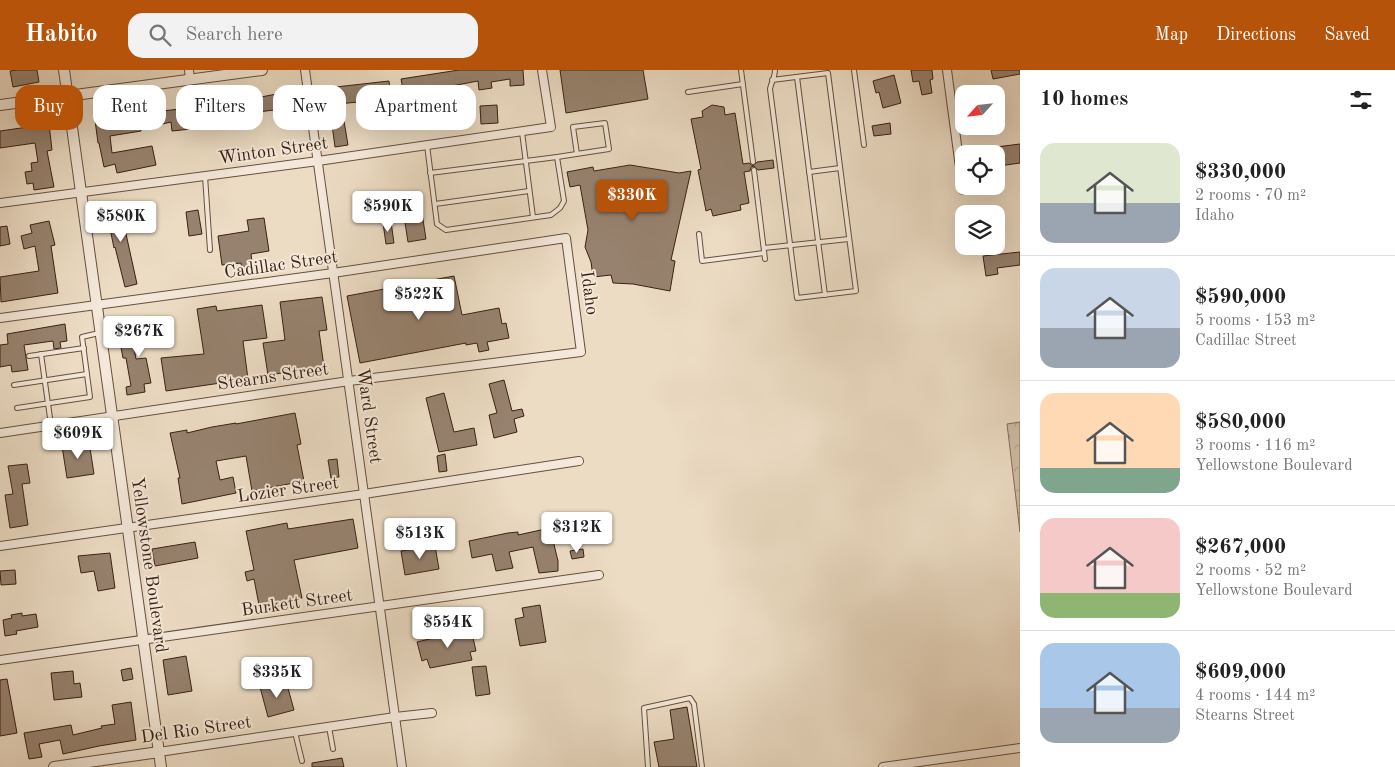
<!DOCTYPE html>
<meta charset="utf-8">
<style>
body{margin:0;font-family:"Old Standard TT",serif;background:#f2f2f2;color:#222;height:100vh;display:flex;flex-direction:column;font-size:19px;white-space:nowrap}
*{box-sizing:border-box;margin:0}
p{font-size:16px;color:#767676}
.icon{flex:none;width:28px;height:28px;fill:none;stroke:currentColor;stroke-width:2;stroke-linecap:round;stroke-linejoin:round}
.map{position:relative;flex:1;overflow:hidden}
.panel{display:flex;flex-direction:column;background:#fff;width:375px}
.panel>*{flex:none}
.top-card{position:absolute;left:15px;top:15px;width:475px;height:45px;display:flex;gap:10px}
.needle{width:32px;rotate:243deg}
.buttons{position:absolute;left:955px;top:15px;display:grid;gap:10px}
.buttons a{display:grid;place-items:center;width:50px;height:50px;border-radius:10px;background:#fff;box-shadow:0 5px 20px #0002;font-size:25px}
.price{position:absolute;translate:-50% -42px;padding:0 11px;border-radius:5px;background:#fff;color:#222;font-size:16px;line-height:32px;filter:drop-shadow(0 1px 2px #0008)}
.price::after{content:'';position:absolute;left:50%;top:30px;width:15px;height:11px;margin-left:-8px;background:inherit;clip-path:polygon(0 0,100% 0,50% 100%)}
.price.active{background:#b45309;color:#fff}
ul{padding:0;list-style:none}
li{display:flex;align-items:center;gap:15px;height:125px;padding:0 20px}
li+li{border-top:1px solid #e0e0e0}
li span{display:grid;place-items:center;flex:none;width:140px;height:100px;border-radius:15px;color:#555}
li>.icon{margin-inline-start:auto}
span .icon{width:60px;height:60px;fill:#fffc;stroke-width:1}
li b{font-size:21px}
h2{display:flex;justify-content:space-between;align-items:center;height:60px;padding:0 20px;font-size:21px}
.tag{padding:0 18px;border-radius:15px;background:#fff;box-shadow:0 5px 20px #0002;font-size:18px;line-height:45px}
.tag.active{background:#b45309;color:#fff}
header{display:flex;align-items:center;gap:30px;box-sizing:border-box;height:70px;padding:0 25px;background:#b45309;color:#fff}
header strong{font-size:24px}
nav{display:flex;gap:28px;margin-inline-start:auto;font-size:18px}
.search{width:350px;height:45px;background:#f2f2f2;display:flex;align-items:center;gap:12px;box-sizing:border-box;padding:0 18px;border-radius:15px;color:#767676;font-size:19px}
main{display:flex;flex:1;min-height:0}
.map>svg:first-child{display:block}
.forest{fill:url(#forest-crowns);stroke:#846e5c}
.building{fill:#97826f;stroke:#3a2112}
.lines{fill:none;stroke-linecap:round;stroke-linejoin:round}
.service-casing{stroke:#66503e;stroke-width:6}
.minor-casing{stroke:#66503e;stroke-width:10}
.tertiary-casing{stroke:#66503e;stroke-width:12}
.service{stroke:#f3e8d9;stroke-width:4}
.minor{stroke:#f3e8d9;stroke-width:8}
.tertiary{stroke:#f3e8d9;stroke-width:10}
.labels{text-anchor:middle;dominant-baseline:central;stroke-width:4;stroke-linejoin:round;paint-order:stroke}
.street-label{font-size:18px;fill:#3a2112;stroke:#f3e8d9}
</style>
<header>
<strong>Habito</strong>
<div class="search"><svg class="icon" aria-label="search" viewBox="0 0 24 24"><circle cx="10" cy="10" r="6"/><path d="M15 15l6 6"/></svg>Search here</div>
<nav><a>Map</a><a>Directions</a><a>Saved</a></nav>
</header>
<main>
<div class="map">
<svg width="1020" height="697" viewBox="0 0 1020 697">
<defs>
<pattern id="forest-crowns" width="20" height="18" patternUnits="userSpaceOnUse" patternTransform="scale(1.25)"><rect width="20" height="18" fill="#cebca6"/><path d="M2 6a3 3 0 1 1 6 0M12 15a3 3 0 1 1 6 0" fill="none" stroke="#b2a18e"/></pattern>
</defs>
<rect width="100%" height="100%" fill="#ecdcc4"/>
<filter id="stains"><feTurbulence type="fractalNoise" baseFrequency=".004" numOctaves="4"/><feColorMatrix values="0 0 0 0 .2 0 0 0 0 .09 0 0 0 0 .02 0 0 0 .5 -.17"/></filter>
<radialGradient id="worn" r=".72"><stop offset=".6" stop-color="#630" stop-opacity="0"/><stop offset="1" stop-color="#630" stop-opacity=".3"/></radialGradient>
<path class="forest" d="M1020,352v110l-13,-108z"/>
<g class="building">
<path d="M17,0h20l2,12 -26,5 -3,-16z"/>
<path d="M459,0h64l1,15 -14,1v-7l-19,3 1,6 -13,2 -1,-9 -74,14 -3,-16z"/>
<path d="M560,0h83l5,29 -82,14z"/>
<path d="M911,0h21l1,9 -3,1 2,13 -10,2 -3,-14 -6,1z"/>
<path d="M991,0h29v4l-27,5z"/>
<path d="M894,5l7,28 -18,5 -4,-16 -3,1 -3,-12z"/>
<path d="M389,11l2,20 -12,2 -1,-3 -40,4 2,17h4l4,24 -13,2 -8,-59z"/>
<path d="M255,21l1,7 31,-6 5,25 -16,3 -2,-10 -16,2 1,5 -16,3 1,3 -20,6 -2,-5 -11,1 -1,-7 -20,3 1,8 -19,2 -1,-9 -30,7v2l-31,5 2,17 40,-7 4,19 -39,8 -2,-9 -11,3 -5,-24h-1l-3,-23 67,-12v3l18,-2v-2l34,-5 1,3 29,-10v-3z"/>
<path d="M497,35l1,18 -17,1 -1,-18z"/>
<path d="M712,35l12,2 1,8 10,-2 8,51 6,-1 4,3 4,-4 16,-2 1,8 -16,2 -4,-4 -3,1 -1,4 -6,1 5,31 -9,2 1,5 -28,6 -2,-7 -5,2 -8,-41 3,-1 -10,-50 12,-2 -1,-6z"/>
<path d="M890,53l1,11 -17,2 -2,-10z"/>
<path d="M49,54l3,26 -5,1 7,36 -20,3 -1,-7 -6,1 -2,-12 7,-1 -1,-8 7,-1 -3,-19 -35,5v-17z"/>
<path d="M1020,74v19l-21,3 -3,-19z"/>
<path d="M630,95l49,8 12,-2 -20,89 4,1 -5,30 -37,-7 -20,-1 -2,-8 -18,2 -2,-15 -6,-15 3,-17 -8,-45 -10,2 -3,-15 26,-5 1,4z"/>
<path d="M119,132l18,82 -12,3 -10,-40 -1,1 -9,-44z"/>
<path d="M421,137l5,32 -18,3 -5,-32z"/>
<path d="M198,140l4,24 -13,2 -3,-24z"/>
<path d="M264,148l5,33 -18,3 2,16 -11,1 -1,-8 -19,2 -4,-29 31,-5 -2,-11z"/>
<path d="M49,151l6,24 -4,1 7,47 -57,9 -1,-25 39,-6 -4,-25 -11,3 -3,-13 11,-3 -2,-8z"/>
<path d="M391,152l3,21 -8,1 -3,-21z"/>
<path d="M7,156l3,18 -10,2v-19z"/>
<path d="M1020,182v13l-23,3 1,6 -12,2 -3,-20z"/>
<path d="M454,206l8,39 37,-7 3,16 4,-1 3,15 -22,4 2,8 -10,2 -2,-9 -11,2v-2l-106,20 -13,-67z"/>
<path d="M322,227l5,33 -8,1 5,36 -56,8 -5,-32 22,-3 -5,-38z"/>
<path d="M262,235l5,33 -24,3 5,38 -82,12 -5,-33 43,-4 -7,-45 19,-3 1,5z"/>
<path d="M168,249l2,11 -38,6 4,23 10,-1 5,25 -7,1 1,8 -18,3 -1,-8 5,-1 -5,-28h-3l-4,-21 13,-2 -1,-4 25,-7v-3z"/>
<path d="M65,254l2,17 -7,1 1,6 -7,1 -1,-8 -29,4 4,25 -16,2 -1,-7 -11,2v-22l8,-1 -1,-10z"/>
<path d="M504,310l8,31 10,-2 2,7 -10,3 3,13 -23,6 -5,-23 8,-2 -8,-29z"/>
<path d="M444,323l10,39 20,-4 3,17 -38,7 -13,-54z"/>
<path d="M295,343l6,31 -4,1 7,36 -52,10 -6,-35 -30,5 4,19 13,-3 3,16 -54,11 -4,-26h2l-10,-45 17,-3v3l25,-6 24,-4v1z"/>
<path d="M89,372l5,32 -27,4 -5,-32z"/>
<path d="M445,384l2,17 -8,1 -2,-16z"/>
<path d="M337,389l2,18 -8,1 -3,-18z"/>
<path d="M27,394l3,19 -8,1 6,41 -18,3 -5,-33 8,-1 -5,-28z"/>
<path d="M353,449l5,29 -64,12 8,38 -12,2 1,8 -21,4 -2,-9 -9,2 -5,-26 -7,2 -2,-9 9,-2 -8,-39 41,-8 1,6z"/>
<path d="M550,458l8,33v10l-19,2 -6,-26 -24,5 4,16 -17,3 -4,-17 -20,4 -3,-17 39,-8 10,-1v3z"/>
<path d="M195,472l3,16 -43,8 -3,-17z"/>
<path d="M435,476l4,23 -34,6 -4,-24z"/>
<path d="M583,479l1,8 -12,2 -2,-8z"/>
<path d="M110,483l5,35 -17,3 -4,-20 -13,2 -3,-17z"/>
<path d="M15,500l1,14 -15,1 -1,-14z"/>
<path d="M540,535l6,37 -26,4 -5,-27 9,-2 -2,-9z"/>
<path d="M22,543v3l14,-2 2,13 -22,4 1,3 -12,2 -2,-16 9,-2 -1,-3z"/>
<path d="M471,559l5,22 -6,1 2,8 -42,8 -3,-9 -5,2 -5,-19z"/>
<path d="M186,586l6,35 -24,4 -5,-35z"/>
<path d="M486,596l4,28 -14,2 -4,-29z"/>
<path d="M131,598l2,11 -10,2 -2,-11z"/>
<path d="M73,601l1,13 6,-1 2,14 -28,3 -3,-27z"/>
<path d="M7,609l10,54 -17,3v-56z"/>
<path d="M286,611l8,29 -26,7 -8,-30z"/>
<path d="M131,632l5,38 -37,6 -36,8 -3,-14 -21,4 3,13 -13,2 -5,-26 47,-8 2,10 29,-7 -1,-2 14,-2 -3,-19z"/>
<path d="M687,637l10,60h-38l-5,-25 20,-3 -4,-29z"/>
<path d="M342,688l2,9h-32v-4z"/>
</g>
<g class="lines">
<g class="service-casing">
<g id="service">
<path d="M741,0l12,92"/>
<path d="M854,0l10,75"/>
<path d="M797,7l28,218"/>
<path d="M772,10l56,-7 28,218 -59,7 -27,-209c1,-6 5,-12 5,-19"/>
<path d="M688,22l55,-8"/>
<path d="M522,62l11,85"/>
<path d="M427,75l10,79 9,6 105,-15 9,-7 4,-7 -7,-44"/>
<path d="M754,100l11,89"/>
<path d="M809,102l31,-4"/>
<path d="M430,103l127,-16 52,-8 -4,-26 -32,4 4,27"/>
<path d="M205,106l5,74"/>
<path d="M435,134l94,-13"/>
<path d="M699,164l3,27 62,-8"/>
<path d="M764,178l85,-9"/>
<path d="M41,284l10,71"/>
<path d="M29,286l55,-8"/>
<path d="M14,315l73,-11"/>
<path d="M17,338l73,-11 -8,-60 17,-4"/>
<path d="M329,657l4,22"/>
<path d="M295,662l7,29"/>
<path d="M648,697l-4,-59 46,-10 4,6 8,63"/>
</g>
</g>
<g class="minor-casing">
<g id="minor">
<path d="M189,0l1,10"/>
<path d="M305,0l97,697"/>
<path d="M947,0l16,120"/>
<path d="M0,133l318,-42 233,-34 -9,-57"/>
<path d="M0,248l333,-45 233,-35 15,114 -232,29 -349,52"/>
<path d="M0,476l364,-52 215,-33"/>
<path d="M0,590l599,-85"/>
<path d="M159,682l236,-35 37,-4"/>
<path d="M883,697l137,-19"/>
</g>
</g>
<g class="tertiary-casing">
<g id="tertiary">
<path d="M64,0l97,697"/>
<path d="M0,35l262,-35"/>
<path d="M54,697l105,-15"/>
</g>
</g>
<use href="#service" class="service"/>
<use href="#minor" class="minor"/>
<use href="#tertiary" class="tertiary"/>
</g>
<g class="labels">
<g class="street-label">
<text transform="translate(273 81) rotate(-8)">Winton Street</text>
<text transform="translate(281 195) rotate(-8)">Cadillac Street</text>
<text transform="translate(589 223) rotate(82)">Idaho</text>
<text transform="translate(273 307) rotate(-8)">Stearns Street</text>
<text transform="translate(369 346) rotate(82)">Ward Street</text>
<text transform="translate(288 420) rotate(-8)">Lozier Street</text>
<text transform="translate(149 495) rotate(82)">Yellowstone Boulevard</text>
<text transform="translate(297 533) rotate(-8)">Burkett Street</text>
<text transform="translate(196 660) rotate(-8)">Del Rio Street</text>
</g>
</g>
<rect width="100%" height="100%" filter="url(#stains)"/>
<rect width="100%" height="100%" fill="url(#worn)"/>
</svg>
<div class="buttons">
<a><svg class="needle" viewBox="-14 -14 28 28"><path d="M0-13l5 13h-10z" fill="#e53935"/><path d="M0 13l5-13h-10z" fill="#767676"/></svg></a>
<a><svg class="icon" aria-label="locate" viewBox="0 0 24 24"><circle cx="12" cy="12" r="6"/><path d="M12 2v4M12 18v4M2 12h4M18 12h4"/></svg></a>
<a><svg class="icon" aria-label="layers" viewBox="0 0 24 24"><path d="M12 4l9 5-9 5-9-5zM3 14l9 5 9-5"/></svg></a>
</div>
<b class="price active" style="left:632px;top:152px">$330K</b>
<b class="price" style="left:388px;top:163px">$590K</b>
<b class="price" style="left:121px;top:173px">$580K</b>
<b class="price" style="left:419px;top:251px">$522K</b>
<b class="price" style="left:139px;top:288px">$267K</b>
<b class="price" style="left:78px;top:390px">$609K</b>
<b class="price" style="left:577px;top:484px">$312K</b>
<b class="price" style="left:420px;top:490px">$513K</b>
<b class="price" style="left:448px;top:579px">$554K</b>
<b class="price" style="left:277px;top:629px">$335K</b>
<div class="top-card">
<a class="tag active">Buy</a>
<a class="tag">Rent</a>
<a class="tag">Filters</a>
<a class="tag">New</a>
<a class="tag">Apartment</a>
</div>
</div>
<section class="panel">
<h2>10 homes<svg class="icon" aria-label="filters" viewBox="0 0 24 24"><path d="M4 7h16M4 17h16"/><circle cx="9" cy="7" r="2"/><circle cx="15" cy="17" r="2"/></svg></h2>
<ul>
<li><span style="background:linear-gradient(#dfe7d0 60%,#9aa5b1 0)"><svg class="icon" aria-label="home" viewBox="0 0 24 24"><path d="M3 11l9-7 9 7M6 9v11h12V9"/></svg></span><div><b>$330,000</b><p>2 rooms · 70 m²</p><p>Idaho</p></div></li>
<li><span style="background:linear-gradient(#c9d6e8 60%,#9aa5b1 0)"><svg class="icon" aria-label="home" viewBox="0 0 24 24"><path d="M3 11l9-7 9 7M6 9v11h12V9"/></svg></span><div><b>$590,000</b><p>5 rooms · 153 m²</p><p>Cadillac Street</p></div></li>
<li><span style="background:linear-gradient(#ffd9b3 75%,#7fa58c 0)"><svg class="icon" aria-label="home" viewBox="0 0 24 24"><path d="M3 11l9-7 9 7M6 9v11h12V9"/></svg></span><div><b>$580,000</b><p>3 rooms · 116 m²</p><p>Yellowstone Boulevard</p></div></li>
<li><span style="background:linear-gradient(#f6c9c9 75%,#8fb573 0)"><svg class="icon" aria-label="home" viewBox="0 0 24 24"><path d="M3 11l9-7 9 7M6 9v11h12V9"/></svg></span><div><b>$267,000</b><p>2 rooms · 52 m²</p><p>Yellowstone Boulevard</p></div></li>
<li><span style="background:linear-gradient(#a9c7e8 65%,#9aa5b1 0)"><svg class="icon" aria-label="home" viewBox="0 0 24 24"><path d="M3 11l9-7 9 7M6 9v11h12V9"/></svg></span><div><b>$609,000</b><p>4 rooms · 144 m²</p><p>Stearns Street</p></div></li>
</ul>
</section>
</main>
